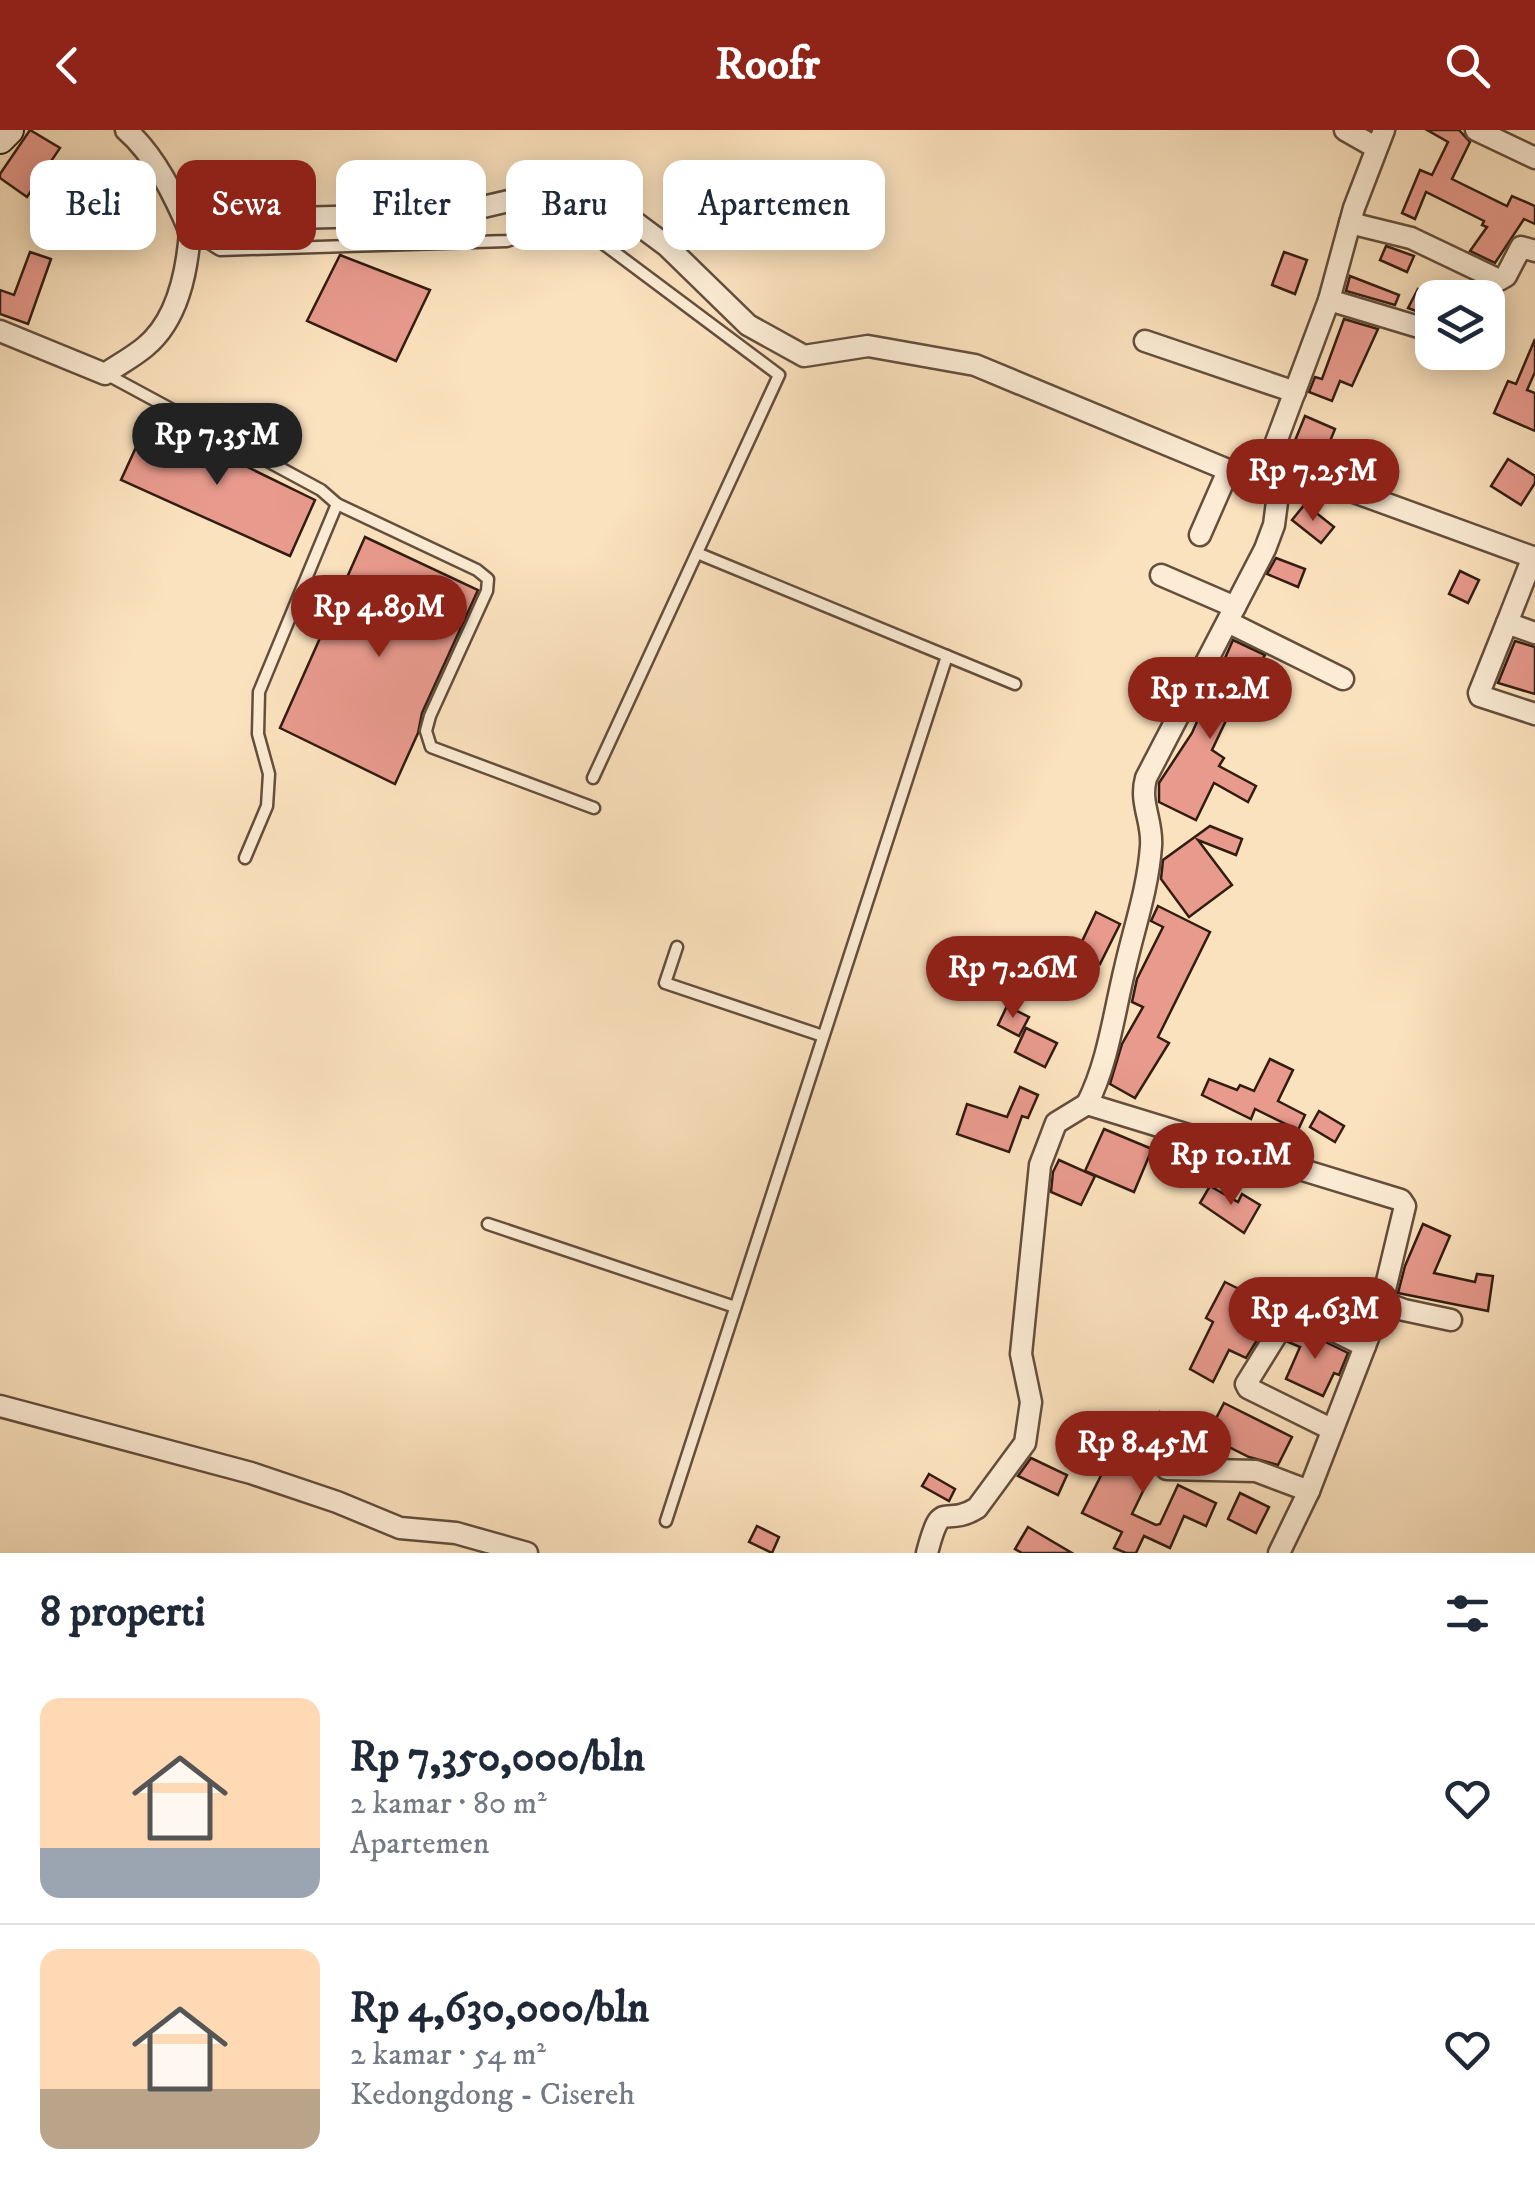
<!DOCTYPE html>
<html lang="id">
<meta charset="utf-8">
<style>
body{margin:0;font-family:"IM FELL DW Pica",serif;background:#f6f6f7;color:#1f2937;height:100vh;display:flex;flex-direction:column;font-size:38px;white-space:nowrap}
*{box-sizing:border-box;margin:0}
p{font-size:32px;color:#747a83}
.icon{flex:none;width:55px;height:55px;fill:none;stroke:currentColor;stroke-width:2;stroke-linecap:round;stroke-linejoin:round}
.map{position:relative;height:1423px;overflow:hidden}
.panel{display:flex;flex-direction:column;background:#fff;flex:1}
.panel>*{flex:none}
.hud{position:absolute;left:30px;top:30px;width:1000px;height:90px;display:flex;gap:20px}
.tools{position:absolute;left:1415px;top:150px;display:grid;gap:20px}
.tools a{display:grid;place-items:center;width:90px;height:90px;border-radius:20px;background:#fff;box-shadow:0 5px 25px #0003;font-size:50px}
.price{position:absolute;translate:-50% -85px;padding:0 22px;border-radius:35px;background:#8f2418;color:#fff;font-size:32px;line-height:65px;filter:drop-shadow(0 2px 5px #0008)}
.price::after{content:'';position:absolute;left:50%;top:60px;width:30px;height:22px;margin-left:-15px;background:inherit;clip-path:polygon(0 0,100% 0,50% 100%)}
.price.current{background:#222;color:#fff}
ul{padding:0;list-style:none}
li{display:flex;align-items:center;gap:30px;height:250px;padding:0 40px}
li+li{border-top:2px solid #e0e1e3}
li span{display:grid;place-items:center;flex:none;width:280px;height:200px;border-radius:20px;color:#555}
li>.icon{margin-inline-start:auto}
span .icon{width:120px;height:120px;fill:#fffc;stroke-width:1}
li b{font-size:42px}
h2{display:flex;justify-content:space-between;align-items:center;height:120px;padding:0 40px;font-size:42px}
.pill{padding:0 35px;border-radius:20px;background:#fff;box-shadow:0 5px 25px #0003;font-size:35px;line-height:90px}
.pill.current{background:#8f2418;color:#fff}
header{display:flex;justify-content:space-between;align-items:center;height:130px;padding:0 40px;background:#8f2418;color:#fff;font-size:45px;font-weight:700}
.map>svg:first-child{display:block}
.building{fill:#e89a8d;stroke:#321d11;stroke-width:2.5}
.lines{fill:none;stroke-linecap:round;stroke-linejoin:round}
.lane-casing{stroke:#644e3c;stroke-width:15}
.street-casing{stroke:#644e3c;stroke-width:25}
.secondary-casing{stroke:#321d11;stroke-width:32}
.lane{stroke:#fcecd5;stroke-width:10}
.street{stroke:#fcecd5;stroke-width:20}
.secondary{stroke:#fcecd5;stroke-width:28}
</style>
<header><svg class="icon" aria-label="back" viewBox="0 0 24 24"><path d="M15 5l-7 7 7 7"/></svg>Roofr<svg class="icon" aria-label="search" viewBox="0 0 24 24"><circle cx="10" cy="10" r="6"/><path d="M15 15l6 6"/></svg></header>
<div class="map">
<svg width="1535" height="1423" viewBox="0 0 1535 1423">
<rect width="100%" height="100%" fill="#fbe2be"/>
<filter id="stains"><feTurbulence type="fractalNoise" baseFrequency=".002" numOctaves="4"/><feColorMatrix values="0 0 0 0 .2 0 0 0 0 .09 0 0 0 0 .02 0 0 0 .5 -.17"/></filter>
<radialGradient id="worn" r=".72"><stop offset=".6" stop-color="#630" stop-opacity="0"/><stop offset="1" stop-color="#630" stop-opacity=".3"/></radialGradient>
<g class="building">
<path d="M30,0l30,18 -33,49 -27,-19v-4z"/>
<path d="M1427,0h32l11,12 -18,37 55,27 5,-10 23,10v18l-11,-5 -29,44 -25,-12 17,-24 -5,-2 2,-4 -58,-29 -11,27 -13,-6 18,-43 12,5 16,-33z"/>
<path d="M1386,116l28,10 -7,16 -27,-12z"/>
<path d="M30,122l21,7 -23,65 -28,-10v-24l14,5z"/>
<path d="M1284,122l23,8 -12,34 -23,-9z"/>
<path d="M340,125l90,35 -34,71 -89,-40z"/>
<path d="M1350,146l49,19 -4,10 -49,-14z"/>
<path d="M1418,159l14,8v20l-24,-9z"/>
<path d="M1344,189l34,10 -26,57 -12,-5 -8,20 -23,-9 6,-15 7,2z"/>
<path d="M1535,209v33l-8,18 8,3v38l-41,-18 14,-32 8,3z"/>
<path d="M1305,286l30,13 -11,27 -30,-13z"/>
<path d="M149,289l166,81 -25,56 -169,-76z"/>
<path d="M1508,329l27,17v7l-14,22 -30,-19z"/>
<path d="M1305,374l29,23 -13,16 -29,-23z"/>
<path d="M365,407l113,53 -56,123 -4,20 -23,51 -115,-56z"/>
<path d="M1276,428l29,11 -7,18 -31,-13z"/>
<path d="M1460,441l19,9 -11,23 -19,-9z"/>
<path d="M1233,510l32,15 -9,15 -5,-2 -39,82 12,8 -5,8 37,20 -8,16 -34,-19 -18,37 -37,-18v-19l33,-50z"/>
<path d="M1515,511l20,6v47l-37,-11z"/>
<path d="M1210,696l32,13 -6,16 -38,-15 34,45 -43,32 -28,-38 2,-19z"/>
<path d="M1158,776l52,26 -52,105 11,6 -34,55 -25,-14 12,-40 21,-37 -11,-5 5,-23 26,-52 -12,-6z"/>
<path d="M1096,782l24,12 -20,40 -23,-12z"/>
<path d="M1007,876l22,11 -10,19 -21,-11z"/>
<path d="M1026,898l31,15 -12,24 -30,-15z"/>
<path d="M1270,929l23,11 -15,31 27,14 -7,15 -43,-21 -4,10 -49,-24 7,-16 28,11 3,-5 14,6z"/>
<path d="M1020,957l18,8 -10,23 -6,-2 -13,36 -52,-18 10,-30 40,13z"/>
<path d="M1319,981l25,15 -9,16 -25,-15z"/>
<path d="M1104,999l48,20 -18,43 -49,-21z"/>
<path d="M1059,1030l36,16 -14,29 -30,-13 2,-20z"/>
<path d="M1210,1056l28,16 4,-8 18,11 -16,28 -44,-30z"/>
<path d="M1423,1094l27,12 -16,37 41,9 2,-8 16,2 -5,35 -90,-18 7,-27z"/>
<path d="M1225,1152l32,16 -8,17 18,9 -21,34 -17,-8 -16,32 -23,-13 23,-47 -7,-4z"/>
<path d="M1297,1198l51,25 -9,22 -5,-2 -11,23 -37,-17 14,-32 -12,-5z"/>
<path d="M1224,1273l68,34 -14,28 -29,-8 -42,-21z"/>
<path d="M1160,1282l17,9 -45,93 24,11 4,-1 18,-39 38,18 -10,23 -22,-10 -14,32 -26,-12 -8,17h-10l-12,-5 8,-16 -40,-19 28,-55 21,11z"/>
<path d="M1031,1328l36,17 -9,20 -40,-19z"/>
<path d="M929,1344l26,15 -6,12 -27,-15z"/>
<path d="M1240,1363l29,14 -13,26 -28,-14z"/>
<path d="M757,1396l22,11 -7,16 -23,-11z"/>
<path d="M1028,1397l44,26h-50l-7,-4z"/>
</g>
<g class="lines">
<g class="lane-casing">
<g id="lane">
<path d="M196,105l24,15 287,-9 54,-18 32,13 186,139 -186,403"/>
<path d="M106,244l215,116 16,14 -78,188 -1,42 11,40 -2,32 -22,52"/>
<path d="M337,374l140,66 11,9 -1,12 -57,125 -4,15 5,16 163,61"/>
<path d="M697,423l318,131"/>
<path d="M677,817l-12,36 158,53"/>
<path d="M488,1094l247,83"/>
<path d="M666,1391l281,-865"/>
</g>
</g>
<g class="street-casing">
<g id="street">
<path d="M126,0c29,25 49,67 64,102"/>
<path d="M1345,0l30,17"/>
<path d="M1476,0l59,28"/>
<path d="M1350,93l61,15 88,42 7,-4 15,-29 14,4"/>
<path d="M1329,170l103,31"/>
<path d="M0,201l105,43c13,-9 28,-17 40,-27 33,-27 42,-75 45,-115l103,-14 160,-4 111,-26 19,-1 26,16 58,43 81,79 56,31 64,-10 107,19 265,110h57l27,6 211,77"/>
<path d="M1145,211l150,51"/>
<path d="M1200,405l28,-64"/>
<path d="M1161,445l74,32"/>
<path d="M1228,492l115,57"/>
<path d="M1507,493l26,-66"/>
<path d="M1535,503l-28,-10 -28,70 1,3 55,18"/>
<path d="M1382,1172l22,8 47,10"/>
<path d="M0,1276l251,67 86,29 63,26 56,5 71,20"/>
<path d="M1331,1299l-83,-41 -2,-4 44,-71 10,1 65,32"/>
<path d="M1167,1339l89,2 53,20"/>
<path d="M927,1423c15,-58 16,-24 50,-45l48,-65 6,-41 -10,-48 19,-189 16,-42 31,-19"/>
<path d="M1279,1423l30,-62 73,-189 23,-96 -4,-6 -314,-96c21,-41 27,-91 38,-136 9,-40 23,-79 26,-122 2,-25 -12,-43 -5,-68l119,-229 9,-24 3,-23 -7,-27 6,-33 53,-142 25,-92 30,-78"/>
</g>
</g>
<g class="secondary-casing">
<path id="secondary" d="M0,9l9,-9"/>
</g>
<use href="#lane" class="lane"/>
<use href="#street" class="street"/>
<use href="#secondary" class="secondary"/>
</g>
<rect width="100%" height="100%" filter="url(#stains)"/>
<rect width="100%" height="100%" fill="url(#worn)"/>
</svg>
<div class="tools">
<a><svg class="icon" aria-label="layers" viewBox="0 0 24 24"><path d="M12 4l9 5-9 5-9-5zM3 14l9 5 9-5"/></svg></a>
</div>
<b class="price current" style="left:217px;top:358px">Rp 7.35M</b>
<b class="price" style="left:1313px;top:394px">Rp 7.25M</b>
<b class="price" style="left:379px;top:530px">Rp 4.89M</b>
<b class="price" style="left:1210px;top:612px">Rp 11.2M</b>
<b class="price" style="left:1013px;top:891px">Rp 7.26M</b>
<b class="price" style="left:1231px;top:1078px">Rp 10.1M</b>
<b class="price" style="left:1315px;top:1232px">Rp 4.63M</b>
<b class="price" style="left:1143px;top:1366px">Rp 8.45M</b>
<div class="hud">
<a class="pill">Beli</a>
<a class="pill current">Sewa</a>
<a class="pill">Filter</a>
<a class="pill">Baru</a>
<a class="pill">Apartemen</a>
</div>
</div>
<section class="panel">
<h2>8 properti<svg class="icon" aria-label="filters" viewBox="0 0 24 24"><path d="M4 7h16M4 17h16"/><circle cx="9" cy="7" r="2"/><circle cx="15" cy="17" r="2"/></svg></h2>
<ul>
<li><span style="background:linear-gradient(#ffd9b3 75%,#9aa5b1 0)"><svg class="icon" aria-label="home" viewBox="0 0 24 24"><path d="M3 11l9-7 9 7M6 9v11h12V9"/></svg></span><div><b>Rp 7,350,000/bln</b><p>2 kamar · 80 m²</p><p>Apartemen</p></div><svg class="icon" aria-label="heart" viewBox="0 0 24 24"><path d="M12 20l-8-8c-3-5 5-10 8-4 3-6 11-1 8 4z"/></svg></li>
<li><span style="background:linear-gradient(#ffd9b3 70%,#b9a48a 0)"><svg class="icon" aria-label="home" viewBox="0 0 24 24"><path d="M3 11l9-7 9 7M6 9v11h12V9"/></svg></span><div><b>Rp 4,630,000/bln</b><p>2 kamar · 54 m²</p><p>Kedongdong - Cisereh</p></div><svg class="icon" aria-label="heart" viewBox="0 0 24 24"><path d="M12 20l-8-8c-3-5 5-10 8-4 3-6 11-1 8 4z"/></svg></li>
</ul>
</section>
